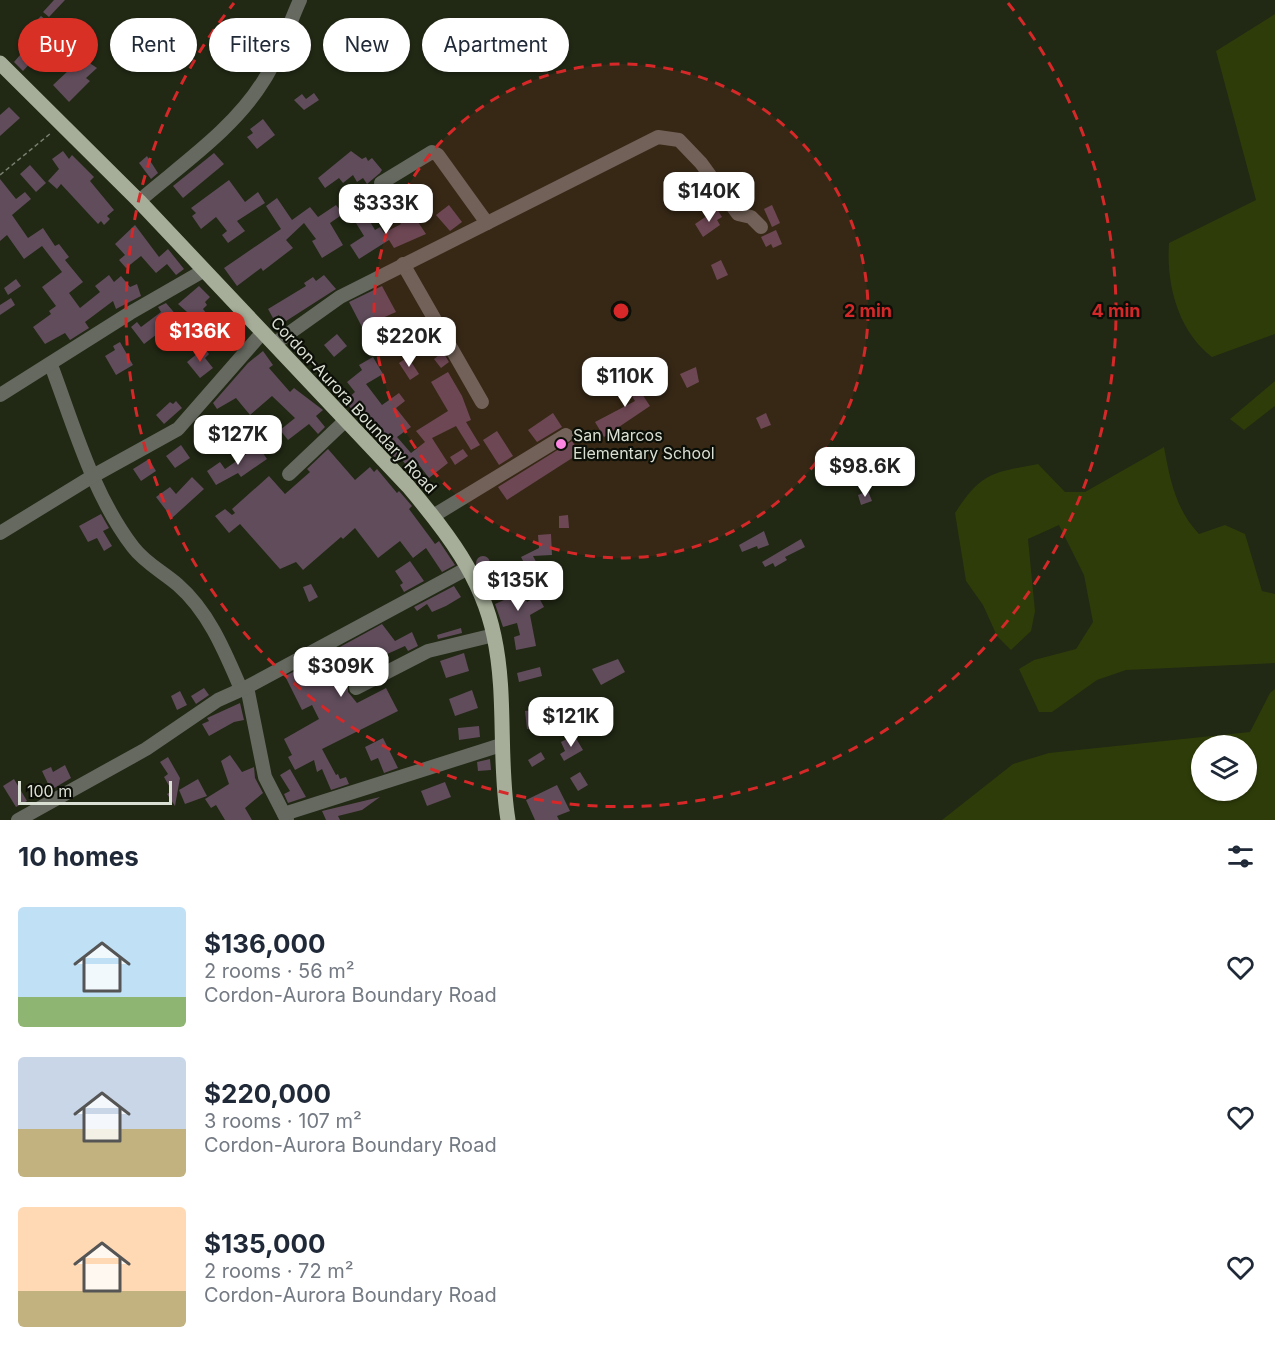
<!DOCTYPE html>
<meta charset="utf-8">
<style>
body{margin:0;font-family:Inter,sans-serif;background:#f6f6f7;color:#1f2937;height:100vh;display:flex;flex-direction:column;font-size:22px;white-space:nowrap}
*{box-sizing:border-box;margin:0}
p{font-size:20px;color:#747a83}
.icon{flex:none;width:33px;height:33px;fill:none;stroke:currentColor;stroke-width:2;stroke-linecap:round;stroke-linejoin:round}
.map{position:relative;height:820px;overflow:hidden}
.side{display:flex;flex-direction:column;background:#fff;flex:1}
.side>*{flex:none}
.guide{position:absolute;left:18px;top:18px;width:600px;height:54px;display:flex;gap:12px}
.fabs{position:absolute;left:1191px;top:735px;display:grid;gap:12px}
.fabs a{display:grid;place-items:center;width:66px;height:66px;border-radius:50%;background:#fff;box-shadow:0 2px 4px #0004;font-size:30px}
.scale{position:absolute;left:18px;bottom:15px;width:154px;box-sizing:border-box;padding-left:6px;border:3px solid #dadfd3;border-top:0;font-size:16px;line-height:21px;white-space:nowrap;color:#dadfd3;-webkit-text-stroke:4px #0c0f07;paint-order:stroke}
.price{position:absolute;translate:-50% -51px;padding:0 14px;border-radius:12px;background:#fff;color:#222;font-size:20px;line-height:39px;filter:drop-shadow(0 2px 3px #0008)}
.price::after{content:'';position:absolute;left:50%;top:36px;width:18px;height:14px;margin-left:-9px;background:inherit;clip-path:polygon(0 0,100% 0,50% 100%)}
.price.current{background:#d93025;color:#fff}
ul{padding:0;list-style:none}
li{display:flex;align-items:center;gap:18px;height:150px;padding:0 18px}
li span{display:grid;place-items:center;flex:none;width:168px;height:120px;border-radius:6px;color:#555}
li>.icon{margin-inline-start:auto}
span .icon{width:72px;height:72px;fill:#fffc;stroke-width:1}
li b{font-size:26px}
h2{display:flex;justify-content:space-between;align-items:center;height:72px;padding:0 18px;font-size:26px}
.chip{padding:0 21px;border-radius:27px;background:#fff;box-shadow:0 2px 4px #0004;font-size:21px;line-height:54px}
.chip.current{background:#d93025;color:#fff}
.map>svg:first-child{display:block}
.green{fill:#2e3c09;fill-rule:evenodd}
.building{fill:#604c5b}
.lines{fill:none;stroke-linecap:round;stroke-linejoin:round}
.path{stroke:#797f6f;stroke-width:1.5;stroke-dasharray:4.5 3;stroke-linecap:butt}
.minor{stroke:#65695f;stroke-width:14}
.major{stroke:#a6ae99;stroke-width:15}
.ring{fill:none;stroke:#d62828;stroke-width:3;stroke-dasharray:10 8}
.poi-dot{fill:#fd86e2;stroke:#0c0f07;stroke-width:2}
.labels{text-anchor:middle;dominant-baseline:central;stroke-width:4.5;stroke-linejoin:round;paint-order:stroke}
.street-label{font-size:16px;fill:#dadfd3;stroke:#0c0f07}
.poi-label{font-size:16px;fill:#dadfd3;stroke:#0c0f07;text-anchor:start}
.centre{fill:#d62828;stroke:#0c0f07;stroke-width:3}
.ring-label{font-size:18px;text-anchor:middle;font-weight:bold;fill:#d62828;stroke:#0c0f07;stroke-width:4.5;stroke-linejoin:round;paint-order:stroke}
</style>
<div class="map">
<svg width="1275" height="820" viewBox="0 0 1275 820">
<rect width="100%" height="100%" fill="#212814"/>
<g class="green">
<path d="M1275,14v320l-63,23c-34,-26 -46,-73 -43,-114l87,-43 -40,-149z"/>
<path d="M1275,381v25l-31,24 -14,-11z"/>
<path d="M1164,447c6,33 12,63 35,87l26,-9 20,9 17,57 13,3v69l-149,7 -29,10 -45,32h-13l-20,-43 15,-9 42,-11 17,-27 -9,-47 -25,-50 -31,14 7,72 -4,20 -20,19 -14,-14 -14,-31 -17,-24 -11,-68c27,-41 37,-40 83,-49l27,28h20z"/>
<path d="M1275,689v131h-333l71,-56 36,-11 201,-21 20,-39zM1202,746h44v44h-44z"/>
</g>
<g class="building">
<path d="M54,0h11l-16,17 -6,-5z"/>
<path d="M41,16l19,15 -3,4 16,17 24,16 -11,10 4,3 -21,21 -16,-17 16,-15 -23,-24 -23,25 -9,-9 13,-15 -2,-2 14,-13 -7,-7z"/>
<path d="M314,93l5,7 -15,10 -10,-10 8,-6 4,5z"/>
<path d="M9,107l11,11 -20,18v-21z"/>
<path d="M263,119l12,16 -18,14 -10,-12 6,-4 -3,-4z"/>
<path d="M63,151l6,8 3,-4 22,22 -4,4 24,29 -7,6 3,3 -6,6 -3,-4 -3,3 -37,-40 -4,5 -9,-8 11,-12 -7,-10z"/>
<path d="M351,151l11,8 4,-2 2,4 4,-3 10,12 -2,3 -13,11 -4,-6 -6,4 -4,-7 -10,8 -4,-5 -14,10 -7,-10z"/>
<path d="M214,153l10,11 -41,34 -10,-12z"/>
<path d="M147,156l11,17 -7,6 -12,-16z"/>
<path d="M30,165l16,18 -10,9 -16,-18z"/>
<path d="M0,179l16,20 9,-7 6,7 -19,16 16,23 15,-10 12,18 4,-2 10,13 -4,3 18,22 -14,11 11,15 20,-16 -5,-6 14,-11 5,7 7,-6 9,11 7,-3 4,12 -25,13 -3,-8 -28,21 4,6 -19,12 -5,-7 -20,11 -12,-17 18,-13 -2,-3 7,-5 -14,-19 20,-15 -20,-26 -18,13 -17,-24 -7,6z"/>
<path d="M229,180l16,22 13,-10 7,11 -28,18 8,10 -17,12 -6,-8 5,-4 -11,-14 -15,12 -9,-13 4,-3 -5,-5z"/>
<path d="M277,198l15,22 18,-13 8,10 18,-12 7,9 -13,9 13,22 -21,13 -10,-17 4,-2 -12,-16 -18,17 7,8 -30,23 -2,-3 -24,18 -13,-18 57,-39 -15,-23z"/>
<path d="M449,205l13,17 -12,9 -14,-16z"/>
<path d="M772,205l8,18 -8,4 -8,-18z"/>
<path d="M717,209l5,8 -5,3 3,5 -17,12 -8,-13z"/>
<path d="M412,213l14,21 -32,14 -5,-8 -30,19 -9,-14 14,-9 -8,-13 7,-5 2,4 4,-2 6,10 5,-3 4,6 17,-9 -2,-4z"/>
<path d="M135,225l24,32 9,-8 16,20 -8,6 -9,-11 -11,9 -15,-17 -15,12 -7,-8 6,-5 -10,-11z"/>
<path d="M776,230l6,14 -9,4 -2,-4 -5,3 -5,-10z"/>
<path d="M721,260l7,15 -11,5 -6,-15z"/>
<path d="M324,275l12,14 -53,34 -4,-8 -6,3 -5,-9 38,-23 -2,-3 9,-6 3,4z"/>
<path d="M16,279l5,7 -13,9 -4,-7z"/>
<path d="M199,286l11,11 -5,5 2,3 -4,4 19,25 4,-5 14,12 -9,10 -53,-47z"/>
<path d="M382,286l14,26 -34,15 -13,-25z"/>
<path d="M11,298l4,7 -15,10v-10z"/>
<path d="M166,303l18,21 -10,8 -5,-7 -25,19 -13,-17 6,-5 4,5 20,-15 -3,-5z"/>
<path d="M337,334l10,12 -13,11 -10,-12z"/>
<path d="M120,342l13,23 -17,10 -11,-19 10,-6 -2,-4z"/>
<path d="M204,348l5,6 -4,4 8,10 -13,10 -13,-16z"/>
<path d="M263,351l10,14 -4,3 21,24 4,-4 29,22 -7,6 9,11 -7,7 -9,-10 -21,16 -8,-10 15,-12 -23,-22 -22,19 -14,-17 -19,11 -4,-6 35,-40z"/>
<path d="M443,352l6,10 -8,6 -7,-9z"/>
<path d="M373,357l10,17 -17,10 16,21 17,-12 6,8 -9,7 15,19 -14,10 14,16 14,-11 -9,-11 32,-20 -17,-29 17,-10 14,24 9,24 -5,2 14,23 -9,5 -15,-24 -24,12 16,25 -19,15 -10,-13 -8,6 -13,-16 -3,3 -25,-27 3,-3 -16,-21 -4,4 -8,-10 10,-9 -8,-10 15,-12 -3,-5z"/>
<path d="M408,357l11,17 -9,6 -11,-17z"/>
<path d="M696,367l3,15 -12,6 -7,-14z"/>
<path d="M632,371l7,12 -3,2 14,21 -46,31 -9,-15 40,-21 -14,-23z"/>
<path d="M176,401l6,7 -18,16 -8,-9 14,-13 3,2z"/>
<path d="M553,413l9,14 -25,15 -9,-12z"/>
<path d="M766,413l5,12 -10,4 -5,-11z"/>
<path d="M497,431l16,25 -14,9 -16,-25z"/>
<path d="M572,441l8,12 -73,47 -9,-13z"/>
<path d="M181,445l9,13 -15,10 -9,-12z"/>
<path d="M258,446l9,13 -26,18 -3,-4 -22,12 -9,-14 13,-9 5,7z"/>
<path d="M328,449l27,31 15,-13 4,5 3,-3 20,24 2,-2 13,15 -3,3 26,35 4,-3 16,24 -13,7 -16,-24 -13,10 -13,-17 -22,17 -23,-30 -12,11 -2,-2 -38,33 -7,-8 -16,7 -40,-45 -11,9 -14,-17 10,-7 7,6 3,-2 -3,-4 37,-33 16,18 25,-22 -3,-3z"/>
<path d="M463,449l5,7 -13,9 -5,-8z"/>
<path d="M149,459l7,12 -15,10 -8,-12z"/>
<path d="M192,477l12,12 -32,29 -16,-21 14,-10 6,7z"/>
<path d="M868,491l4,10 -11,4 -3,-10z"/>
<path d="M101,514l8,14 -6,3 9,15 -8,5 -7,-13 -9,4 -9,-16z"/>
<path d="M568,515l1,13h-10v-12z"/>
<path d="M764,531l5,14 -11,4 -1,-3 -15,6 -3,-7z"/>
<path d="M551,534l1,21 -19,1 10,19 -10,5 -12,-23 18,-9 -1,-13z"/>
<path d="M801,539l4,8 -20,10 2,3 -12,7 -2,-4 -8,4 -3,-5z"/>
<circle cx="483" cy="563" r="7"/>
<path d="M410,561l14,20 -20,11 -4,-7 3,-2 -8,-12z"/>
<path d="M513,577l14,25 11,-6 6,11 -14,8 6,31 -20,4 -2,-13 6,-2 -3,-12 -14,4 -8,-23 9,-4 -8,-14z"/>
<path d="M311,584l7,13 -9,5 -6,-15z"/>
<path d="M454,586l7,11 -15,9 -14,6 -5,-8 -10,7 -3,-4z"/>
<path d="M382,624l13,17 17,-9 6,14 -10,5 -3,-5 -20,9 4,6 -41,23v8l9,11 29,-15 12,23 -76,38 14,26 2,-1 2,5 6,-2 3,7 -18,6 -9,-21 -5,3 -3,-12 -19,10 -7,-13 4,-2 -8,-16 35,-20 -7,-14 -10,5 -17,-34 22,-11 2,5 20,-11 -2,-5z"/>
<path d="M461,628l1,5 -24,6 -1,-4z"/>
<path d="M464,653l5,18 -23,7 -6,-17z"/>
<path d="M618,659l7,13 -24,13 -9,-16z"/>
<path d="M540,667l2,9 -23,6 -2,-9z"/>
<path d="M204,688l5,7 -13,9 -5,-8z"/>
<path d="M472,690l6,18 -23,8 -6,-17z"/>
<path d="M180,691l7,14 -10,5 -6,-14z"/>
<path d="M240,703l4,17 -10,2 -25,14 -7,-12 7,-3 -2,-3z"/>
<path d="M541,709l3,18 -17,2 -2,-18z"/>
<path d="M479,726l1,11 -21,3 -1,-12z"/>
<path d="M574,735l9,15 -19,11 -4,-7 5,-3 -4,-9z"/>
<path d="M383,738l15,30 -14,5 -6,-15 -7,3 -6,-14z"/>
<path d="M541,752l4,7 -13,8 -4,-7z"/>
<path d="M230,755l12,17 12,-5 1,11 8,15 -18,15 7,12h-27l-9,-15 -5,3 -6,-9 24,-15 -8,-23z"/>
<path d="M168,757l12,21 -5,28 -8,-12 5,-3 -8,-14 4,-3 -8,-12z"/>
<path d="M490,759l1,11 -13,1 -1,-9z"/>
<path d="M65,765l6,13 -20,12 -9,-19 9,-4 2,5z"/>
<path d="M290,769l16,28 -18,6 -4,-9 6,-3 -10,-16z"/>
<path d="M580,772l8,13 -10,6 -8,-13z"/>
<path d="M14,779l13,22 -11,6 -13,-21z"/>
<path d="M198,779l9,17 -22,8 -6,-14z"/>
<path d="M445,782l6,15 -24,9 -6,-15z"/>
<path d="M557,785l13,26 -13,5 2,4h-24l-9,-20z"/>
<path d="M380,797l-18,13 -24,6 2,4h-14l-4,-9z"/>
</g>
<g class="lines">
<path class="path" d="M0,175l51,-42"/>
<g class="minor">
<path d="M381,183l51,-31 6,3 49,68"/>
<path d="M139,201c43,-37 96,-73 125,-121 16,-25 24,-54 36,-80"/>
<path d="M403,264l79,138"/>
<path d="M274,344l66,-47 318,-160 21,3 22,23 37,51 13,3 10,10"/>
<path d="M51,365c23,61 42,130 82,182 12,16 30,25 45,38 31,27 47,67 63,104"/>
<path d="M0,395l130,-82 73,-42"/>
<path d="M289,474l57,-54"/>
<path d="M433,516l133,-81"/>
<path d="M0,533l93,-57 85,-47 84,-96"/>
<path d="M247,687l18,90 22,43"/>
<path d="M356,688l72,-37 66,-16"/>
<path d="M284,814l217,-69"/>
<path d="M18,820l128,-71 72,-49 29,-13 221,-119"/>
</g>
<path class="major" d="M0,63l139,138 269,285c38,45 74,91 86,150 13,60 4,123 14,184"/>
</g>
<circle cx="621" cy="311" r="247" fill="#d62828" fill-opacity=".12"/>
<g class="ring">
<circle cx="621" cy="311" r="247"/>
<path d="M1008 3A495 495 0 1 1 234 3"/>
</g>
<circle class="poi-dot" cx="561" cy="444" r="6"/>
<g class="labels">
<g class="street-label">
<text transform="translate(354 405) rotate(47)">Cordon-Aurora Boundary Road</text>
</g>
<g class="poi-label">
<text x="573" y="435">San Marcos<tspan x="573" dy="18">Elementary School</tspan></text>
</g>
</g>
<circle cx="621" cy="311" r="9" class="centre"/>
<g class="ring-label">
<text x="868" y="317">2 min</text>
<text x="1116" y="317">4 min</text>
</g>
</svg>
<div class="fabs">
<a><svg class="icon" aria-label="layers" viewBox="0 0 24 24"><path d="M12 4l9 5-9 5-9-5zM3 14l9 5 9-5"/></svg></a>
</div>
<div class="scale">100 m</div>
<b class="price" style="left:709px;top:223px">$140K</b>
<b class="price" style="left:386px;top:235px">$333K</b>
<b class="price current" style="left:200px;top:363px">$136K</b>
<b class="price" style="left:409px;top:368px">$220K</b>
<b class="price" style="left:625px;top:408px">$110K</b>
<b class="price" style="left:238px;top:466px">$127K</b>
<b class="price" style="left:865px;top:498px">$98.6K</b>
<b class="price" style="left:518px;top:612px">$135K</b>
<b class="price" style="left:341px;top:698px">$309K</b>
<b class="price" style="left:571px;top:748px">$121K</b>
<div class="guide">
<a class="chip current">Buy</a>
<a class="chip">Rent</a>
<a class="chip">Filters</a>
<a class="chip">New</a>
<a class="chip">Apartment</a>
</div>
</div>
<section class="side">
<h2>10 homes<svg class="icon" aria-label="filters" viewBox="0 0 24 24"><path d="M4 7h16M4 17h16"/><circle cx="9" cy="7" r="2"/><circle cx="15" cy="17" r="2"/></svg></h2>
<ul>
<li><span style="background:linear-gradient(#bfe0f5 75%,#8fb573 0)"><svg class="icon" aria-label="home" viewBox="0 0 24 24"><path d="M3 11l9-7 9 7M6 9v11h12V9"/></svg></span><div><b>$136,000</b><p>2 rooms · 56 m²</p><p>Cordon-Aurora Boundary Road</p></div><svg class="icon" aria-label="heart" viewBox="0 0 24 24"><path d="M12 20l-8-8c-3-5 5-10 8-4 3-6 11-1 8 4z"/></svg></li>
<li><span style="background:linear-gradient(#c9d6e8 60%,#c2b280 0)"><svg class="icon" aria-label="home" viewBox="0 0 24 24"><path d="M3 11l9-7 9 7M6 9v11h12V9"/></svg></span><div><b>$220,000</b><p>3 rooms · 107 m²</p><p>Cordon-Aurora Boundary Road</p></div><svg class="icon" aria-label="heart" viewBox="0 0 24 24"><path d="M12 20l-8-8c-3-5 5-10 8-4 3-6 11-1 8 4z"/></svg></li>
<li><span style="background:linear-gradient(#ffd9b3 70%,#c2b280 0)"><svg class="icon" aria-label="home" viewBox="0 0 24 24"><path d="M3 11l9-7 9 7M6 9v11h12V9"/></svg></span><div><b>$135,000</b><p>2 rooms · 72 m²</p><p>Cordon-Aurora Boundary Road</p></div><svg class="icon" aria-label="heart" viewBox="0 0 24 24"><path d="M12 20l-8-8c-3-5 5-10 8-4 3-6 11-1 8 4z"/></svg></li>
</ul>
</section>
